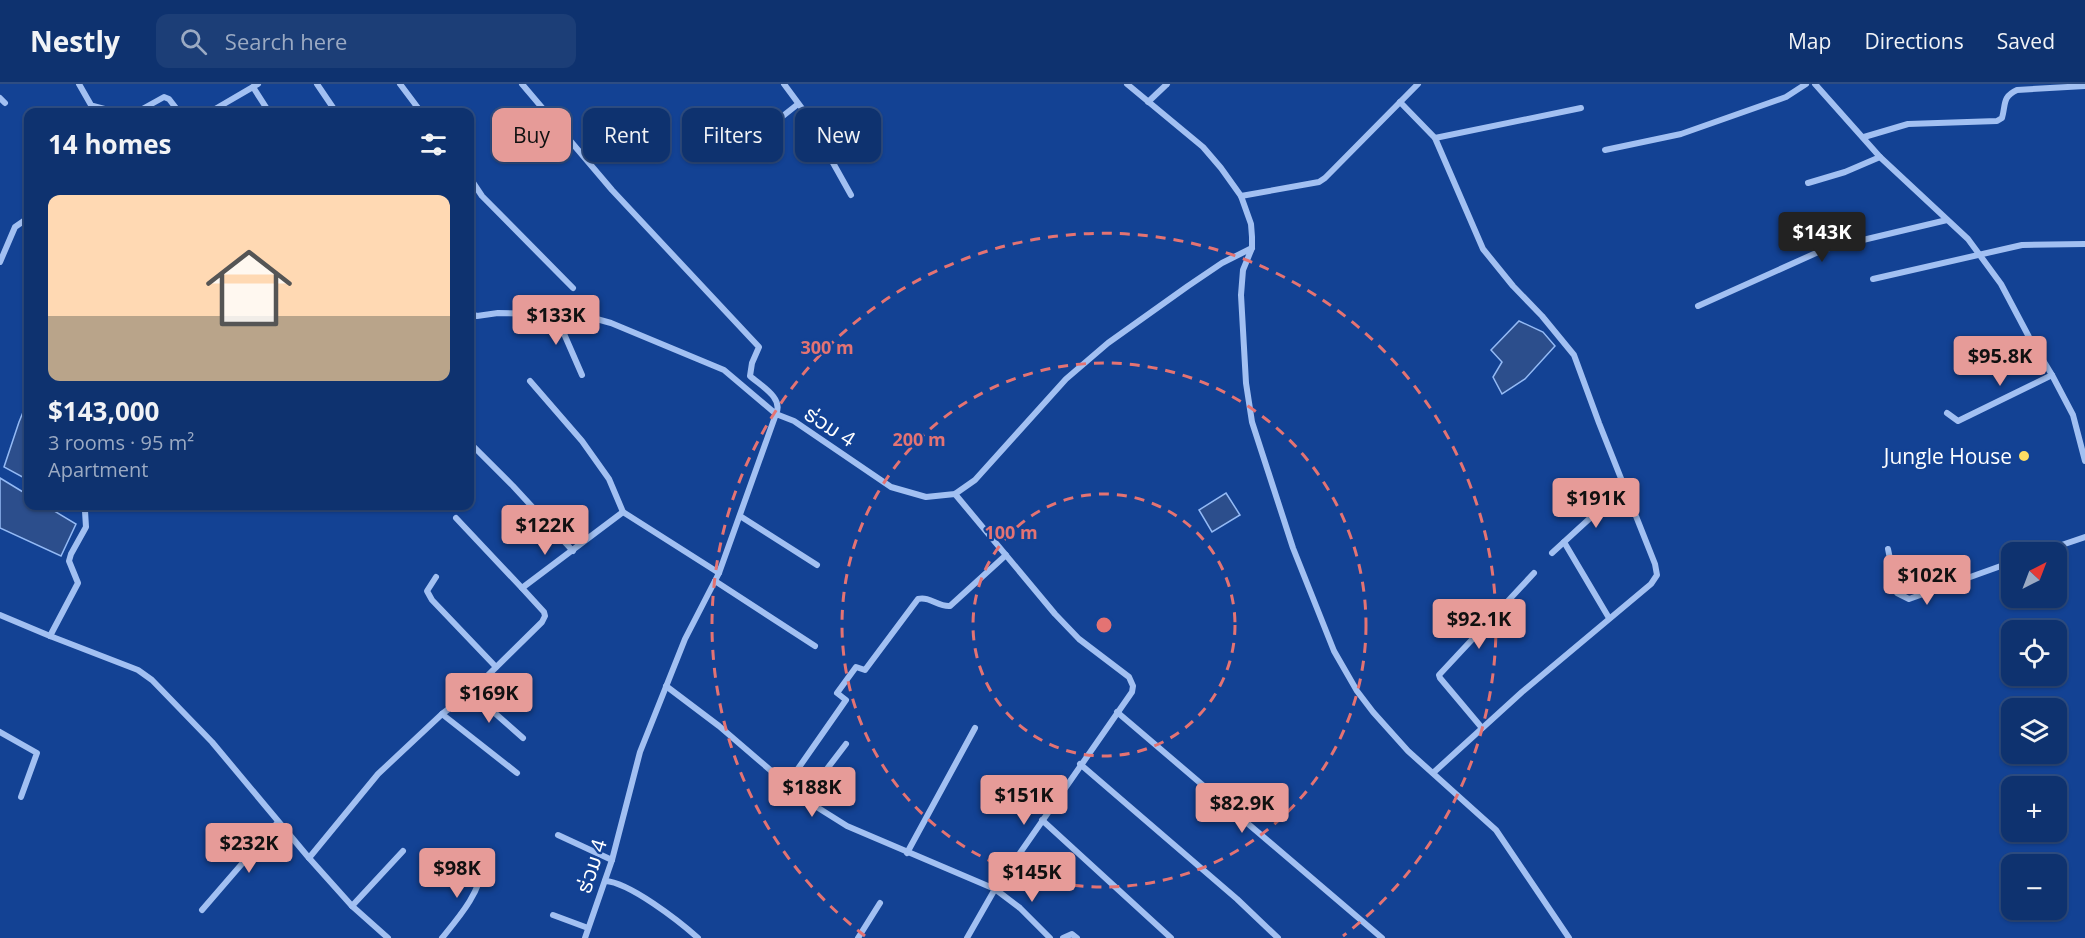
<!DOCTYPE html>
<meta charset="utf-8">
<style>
body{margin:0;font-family:"Open Sans","Noto Sans Lao",sans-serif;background:#1c3e77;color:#f1f3f6;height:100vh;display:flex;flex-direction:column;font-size:22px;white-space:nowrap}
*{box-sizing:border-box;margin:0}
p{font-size:20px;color:#9baac3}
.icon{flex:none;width:33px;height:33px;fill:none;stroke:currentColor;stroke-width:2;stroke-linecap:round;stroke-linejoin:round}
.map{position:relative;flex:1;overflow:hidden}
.sheet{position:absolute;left:24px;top:24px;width:450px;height:402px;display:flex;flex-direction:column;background:#0e326f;border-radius:12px;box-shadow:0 2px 4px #0004,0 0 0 2px #2e4d82}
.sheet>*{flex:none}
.guide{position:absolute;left:492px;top:24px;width:570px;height:54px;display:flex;gap:12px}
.needle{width:39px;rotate:42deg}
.buttons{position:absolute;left:2001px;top:458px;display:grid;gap:12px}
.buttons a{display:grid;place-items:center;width:66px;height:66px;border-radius:12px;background:#0e326f;box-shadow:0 2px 4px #0004,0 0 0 2px #2e4d82;font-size:30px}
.price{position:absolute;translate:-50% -51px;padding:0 14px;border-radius:6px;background:#e69b98;color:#111;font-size:20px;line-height:39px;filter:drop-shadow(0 2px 3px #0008)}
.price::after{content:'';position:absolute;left:50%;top:36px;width:18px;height:14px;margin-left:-9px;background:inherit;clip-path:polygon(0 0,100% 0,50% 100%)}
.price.selected{background:#222;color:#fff}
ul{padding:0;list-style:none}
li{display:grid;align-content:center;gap:12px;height:318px;padding:0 24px}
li+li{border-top:2px solid #2e4d82}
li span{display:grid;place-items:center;height:186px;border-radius:12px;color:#555}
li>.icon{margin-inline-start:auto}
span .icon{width:108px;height:108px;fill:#fffc;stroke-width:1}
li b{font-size:26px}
h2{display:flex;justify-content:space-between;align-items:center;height:72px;padding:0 24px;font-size:26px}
.tag{padding:0 21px;border-radius:12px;background:#0e326f;box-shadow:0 2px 4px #0004,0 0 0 2px #2e4d82;font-size:21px;line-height:54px}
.tag.selected{background:#e69b98;color:#111}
header{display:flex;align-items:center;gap:36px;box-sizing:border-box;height:84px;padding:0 30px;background:#0e326f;border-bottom:2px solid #2e4d82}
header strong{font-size:28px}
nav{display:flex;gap:33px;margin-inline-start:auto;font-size:21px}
.search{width:420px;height:54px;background:#1c3e77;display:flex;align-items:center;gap:15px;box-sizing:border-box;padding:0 21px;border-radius:12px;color:#9baac3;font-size:22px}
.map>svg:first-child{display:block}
.water{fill:#2c4e8c;stroke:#94baf5;stroke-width:1.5}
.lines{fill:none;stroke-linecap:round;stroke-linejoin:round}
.minor{stroke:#a2c0f2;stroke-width:6}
.ring{fill:none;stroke:#e47373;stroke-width:3;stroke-dasharray:10 8}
.poi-dot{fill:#ffde63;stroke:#134294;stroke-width:2}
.labels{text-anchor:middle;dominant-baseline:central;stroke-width:4.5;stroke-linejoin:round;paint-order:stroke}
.street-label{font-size:21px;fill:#fff;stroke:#134294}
.poi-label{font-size:21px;fill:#fff;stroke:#134294;text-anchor:end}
.centre{fill:#e47373;stroke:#134294;stroke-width:3}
.ring-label{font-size:18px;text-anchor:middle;font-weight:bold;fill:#e47373;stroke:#134294;stroke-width:4.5;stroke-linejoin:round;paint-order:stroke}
</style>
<header>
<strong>Nestly</strong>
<div class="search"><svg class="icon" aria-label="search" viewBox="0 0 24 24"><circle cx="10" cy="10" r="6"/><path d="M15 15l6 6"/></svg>Search here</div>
<nav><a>Map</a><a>Directions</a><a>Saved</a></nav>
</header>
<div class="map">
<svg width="2085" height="854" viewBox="0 0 2085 854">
<rect width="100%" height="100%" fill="#134294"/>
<g class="water">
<path d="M1519,237l24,11 12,14 -30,33 -23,15 -9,-17 9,-15 -11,-12z"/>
<path d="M28,316v80l-24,-13 15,-45z"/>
<path d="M0,394l28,17v11h18l30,18 -15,32 -61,-28z"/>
<path d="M1226,409l14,22 -28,17 -13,-22z"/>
</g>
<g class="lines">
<g class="minor">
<path d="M79,0l16,28"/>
<path d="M317,0l19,28"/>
<path d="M400,0l21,28"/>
<path d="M784,0l20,27 47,84"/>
<path d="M1127,0l76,63 18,21 20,28 10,28 1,13v11l-9,22 -2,25 5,88 6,39 41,126 41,103 23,40 16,21 35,39 88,79 73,108"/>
<path d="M1815,0l65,73 88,82 33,45 28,53 23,38 21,40 12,46"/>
<path d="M253,3l16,25"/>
<path d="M0,14l5,5"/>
<path d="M1148,18l19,-18"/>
<path d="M1400,18l35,36 48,111 30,37 29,30 32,39 25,68 56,141 2,11 -6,9 -129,108 -89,81"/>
<path d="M93,22l23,6"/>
<path d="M137,28l27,-15 5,2 10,13"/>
<path d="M210,28l48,-28"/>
<path d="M759,51l39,-31"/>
<path d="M1864,53l44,-13 89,-3 5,-3c4,-14 0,-21 15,-28l68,-4"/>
<path d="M1435,54l146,-30"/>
<path d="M1605,66l76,-16 105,-37 20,-13"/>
<path d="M470,94l12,18 91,92"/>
<path d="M1808,99l37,-11 35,-15"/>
<path d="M1241,112l78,-14 6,-4 93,-94"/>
<path d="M0,178l15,-35 13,-9"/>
<path d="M1873,195l149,-34 63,-1"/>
<path d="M1698,222l127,-57 122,-29"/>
<path d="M470,230l7,2 21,-3 62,1 33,4 18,5 113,47 52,44c8,-16 -15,-28 -26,-38l2,-13 7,-16 -147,-157 -90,-106"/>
<path d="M560,230l-2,6 24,55"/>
<path d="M530,297l52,60 27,38 14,33 96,61"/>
<path d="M1947,329l11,8 94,-46"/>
<path d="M470,359l43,43 60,65"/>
<path d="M955,410l100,120 24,25 50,38 4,9 -1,6 -137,197 -28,49"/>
<path d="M740,432l77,49"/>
<path d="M456,434l66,70"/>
<path d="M1564,458l45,76"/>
<path d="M1888,465l9,44 12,6 103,-37"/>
<path d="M2041,468l44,-15"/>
<path d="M1552,469l72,-66"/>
<path d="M436,493l-9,14 5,9 64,67"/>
<path d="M715,497l100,65"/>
<path d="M0,531l50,21 88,34 14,10 60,62 97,116 43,48 36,32"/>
<path d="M50,552l28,-53 -9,-22 2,-7 15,-27 -1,-16"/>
<path d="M666,602l53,40 85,73 43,27 148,63 25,19 30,30"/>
<path d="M471,608l52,46"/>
<path d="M1117,628l265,226"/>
<path d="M442,630l75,59"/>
<path d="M1482,644l-42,-50 -1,-3 95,-102"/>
<path d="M0,648l37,21 -16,44"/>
<path d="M1080,680l157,135 41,39"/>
<path d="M788,699l58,-83 -9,-7 19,-26 9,3 53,-71c12,-3 20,8 32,7l56,-51"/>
<path d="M804,715l42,-55"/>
<path d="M1042,736l129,118"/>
<path d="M558,751l54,25"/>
<path d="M907,769l68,-125"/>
<path d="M309,774l69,-84 64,-60 29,-22 71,-70 3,-6 -1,-4 -22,-24 101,-76"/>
<path d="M605,797c24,1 74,40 93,57"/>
<path d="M352,822l51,-55"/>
<path d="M202,826l76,-88"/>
<path d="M553,831l35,13"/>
<path d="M442,854c18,-22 39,-46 41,-75"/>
<path d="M585,854l27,-78 28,-108 45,-113 34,-66 57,-159 18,7 97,66 35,10 29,-3 20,-14 91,-101 42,-36 80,-57 34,-23 30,-15"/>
<path d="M858,854l22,-35"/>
<path d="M1063,854l9,-4 5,4"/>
</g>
</g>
<g class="ring">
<circle cx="1104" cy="541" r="131"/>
<circle cx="1104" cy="541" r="262"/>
<path d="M865 852A392 392 0 1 1 1343 852"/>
</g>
<circle class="poi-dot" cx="2024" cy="372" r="6"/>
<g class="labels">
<g class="street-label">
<text transform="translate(830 342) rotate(33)">ຮ່ວມ 4</text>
<text transform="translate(591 782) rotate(-72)">ຮ່ວມ 4</text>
</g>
<g class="poi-label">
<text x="2012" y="372">Jungle House</text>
</g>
</g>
<circle cx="1104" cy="541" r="9" class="centre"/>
<g class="ring-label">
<text x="827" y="270">300 m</text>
<text x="919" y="362">200 m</text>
<text x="1011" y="455">100 m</text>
</g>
</svg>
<div class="buttons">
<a><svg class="needle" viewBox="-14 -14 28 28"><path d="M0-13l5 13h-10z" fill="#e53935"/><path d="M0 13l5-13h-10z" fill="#9baac3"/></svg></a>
<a><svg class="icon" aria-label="locate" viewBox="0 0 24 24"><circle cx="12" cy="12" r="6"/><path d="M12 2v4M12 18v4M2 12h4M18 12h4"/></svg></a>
<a><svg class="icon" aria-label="layers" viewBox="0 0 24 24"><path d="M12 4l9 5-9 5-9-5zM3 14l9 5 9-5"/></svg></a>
<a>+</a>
<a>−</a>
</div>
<b class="price selected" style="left:1822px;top:179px">$143K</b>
<b class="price" style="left:556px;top:262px">$133K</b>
<b class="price" style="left:2000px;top:303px">$95.8K</b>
<b class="price" style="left:1596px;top:445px">$191K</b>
<b class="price" style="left:545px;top:472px">$122K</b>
<b class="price" style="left:1927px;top:522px">$102K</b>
<b class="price" style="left:1479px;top:566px">$92.1K</b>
<b class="price" style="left:489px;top:640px">$169K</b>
<b class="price" style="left:812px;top:734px">$188K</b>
<b class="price" style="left:1024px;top:742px">$151K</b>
<b class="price" style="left:1242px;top:750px">$82.9K</b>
<b class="price" style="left:249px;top:790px">$232K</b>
<b class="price" style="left:457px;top:815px">$98K</b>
<b class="price" style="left:1032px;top:819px">$145K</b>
<div class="guide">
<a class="tag selected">Buy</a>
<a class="tag">Rent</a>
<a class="tag">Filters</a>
<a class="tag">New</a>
</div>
<section class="sheet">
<h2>14 homes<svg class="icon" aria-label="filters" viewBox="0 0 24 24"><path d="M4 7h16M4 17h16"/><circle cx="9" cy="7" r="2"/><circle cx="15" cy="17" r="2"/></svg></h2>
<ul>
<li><span style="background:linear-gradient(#ffd9b3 65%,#b9a48a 0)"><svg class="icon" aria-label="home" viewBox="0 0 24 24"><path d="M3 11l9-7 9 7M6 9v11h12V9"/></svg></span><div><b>$143,000</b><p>3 rooms · 95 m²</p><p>Apartment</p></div></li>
</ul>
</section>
</div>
